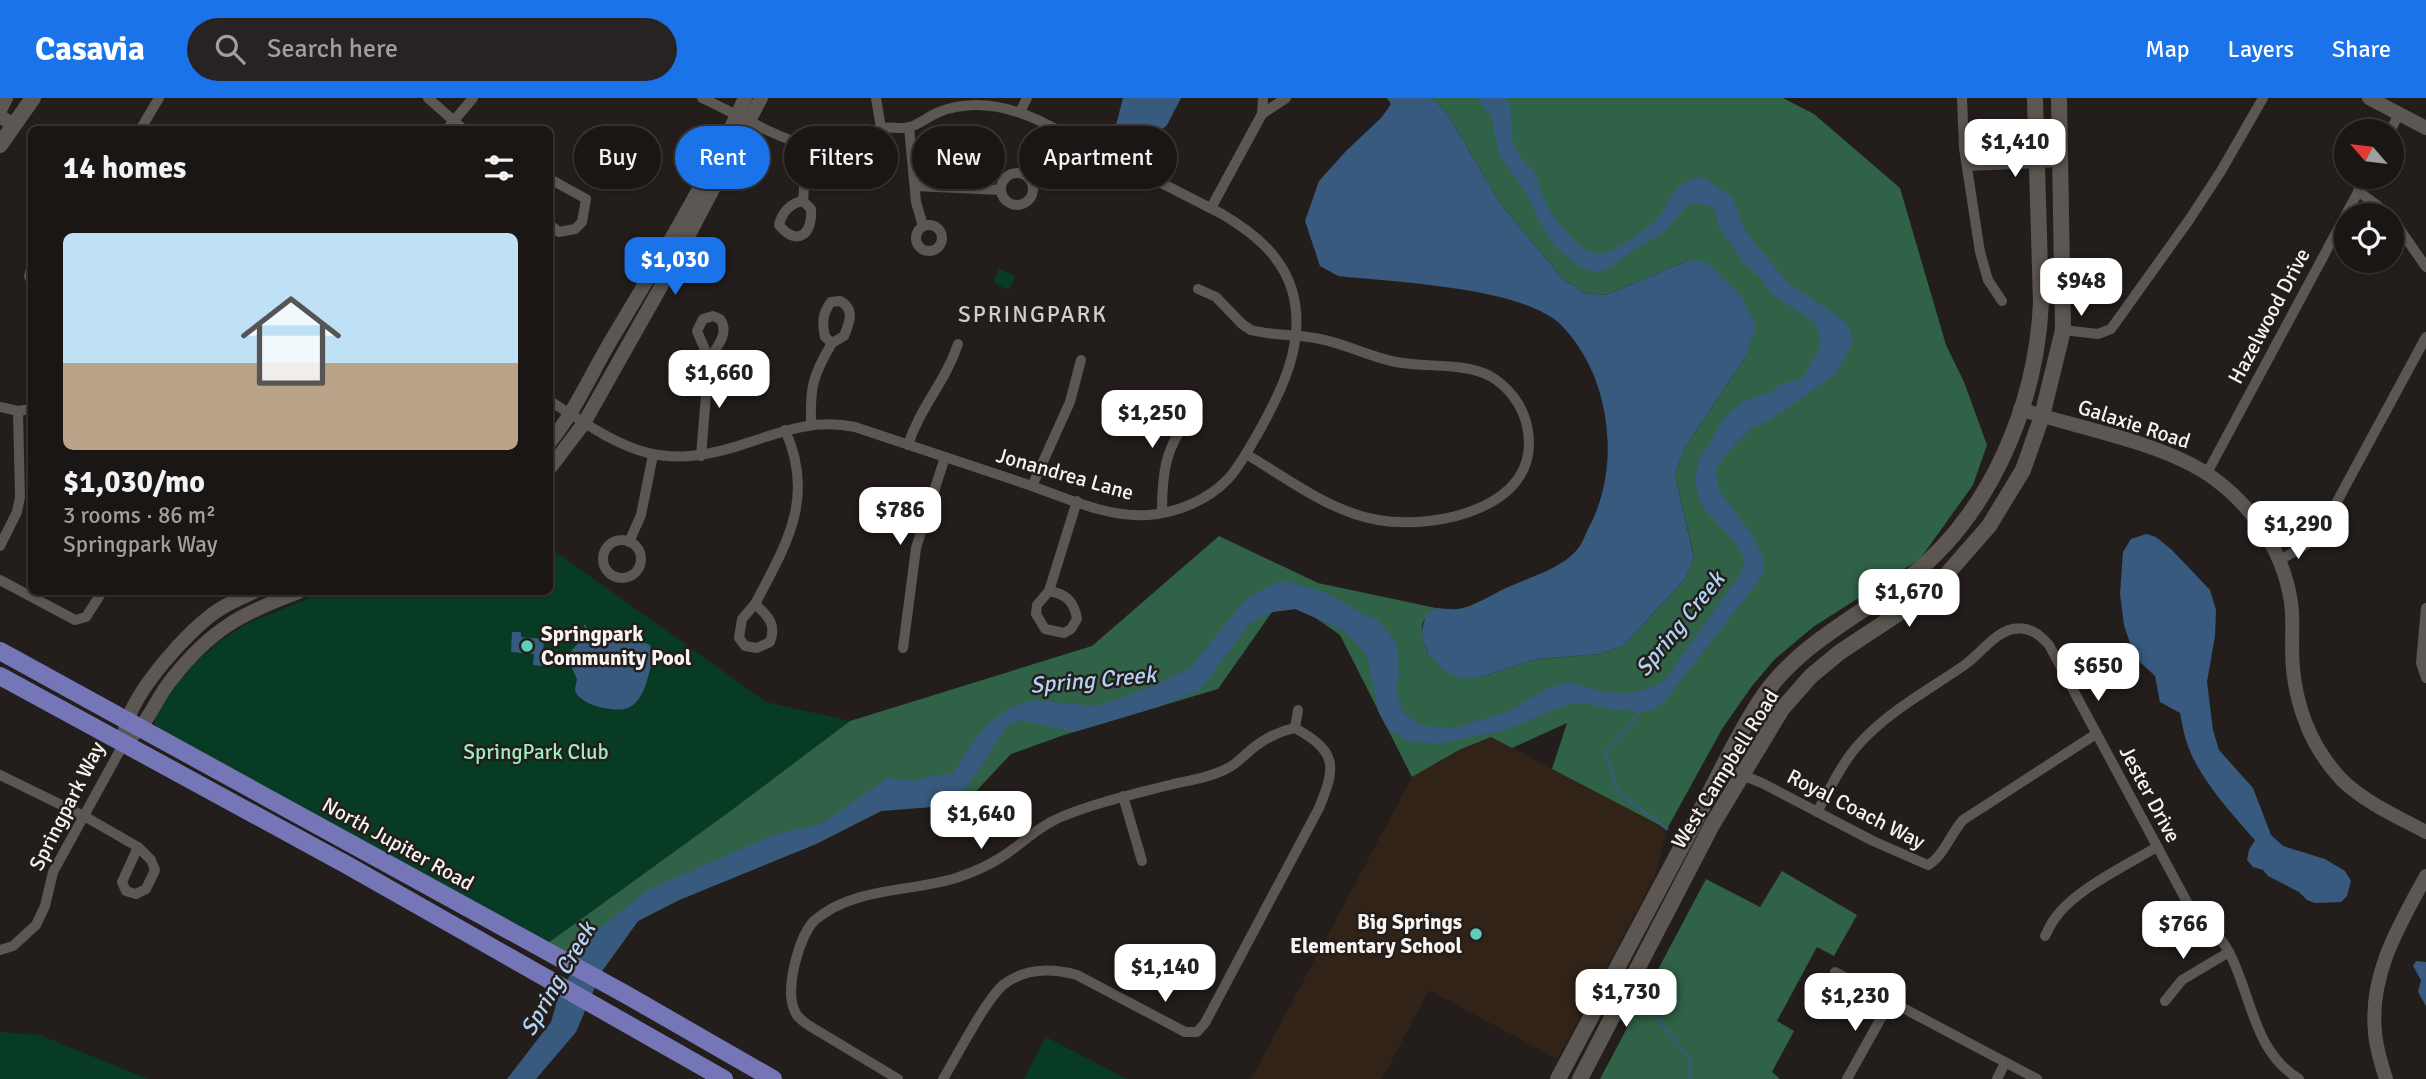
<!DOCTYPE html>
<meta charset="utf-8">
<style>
body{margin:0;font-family:Signika,sans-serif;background:#272322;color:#f1f3f6;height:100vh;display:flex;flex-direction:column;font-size:26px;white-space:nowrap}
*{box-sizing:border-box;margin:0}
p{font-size:23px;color:#9f9fa0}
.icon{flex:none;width:38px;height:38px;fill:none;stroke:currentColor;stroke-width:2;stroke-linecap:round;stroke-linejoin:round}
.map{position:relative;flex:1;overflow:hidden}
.side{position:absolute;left:28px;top:28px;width:525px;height:469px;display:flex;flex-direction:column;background:#1a1614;border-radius:10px;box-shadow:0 2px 5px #0004,0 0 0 2px #383534}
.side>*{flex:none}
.hud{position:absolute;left:574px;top:28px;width:665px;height:63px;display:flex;gap:14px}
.needle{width:46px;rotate:298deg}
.buttons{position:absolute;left:2334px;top:21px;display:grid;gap:14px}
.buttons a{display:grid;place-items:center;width:70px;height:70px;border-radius:50%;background:#1a1614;box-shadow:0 2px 5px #0004,0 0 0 2px #383534;font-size:35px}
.price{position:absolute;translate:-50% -60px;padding:0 16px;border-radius:14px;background:#fff;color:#222;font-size:23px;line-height:46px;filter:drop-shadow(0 2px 4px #0008)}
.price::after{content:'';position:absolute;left:50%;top:42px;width:21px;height:16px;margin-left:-10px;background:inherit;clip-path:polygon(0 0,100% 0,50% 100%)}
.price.current{background:#1a73e8;color:#fff}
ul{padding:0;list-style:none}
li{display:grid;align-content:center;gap:14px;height:371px;padding:0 35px}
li+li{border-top:2px solid #383534}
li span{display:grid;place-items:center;height:217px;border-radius:10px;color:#555}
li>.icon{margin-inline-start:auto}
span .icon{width:126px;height:126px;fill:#fffc;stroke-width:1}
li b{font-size:30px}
h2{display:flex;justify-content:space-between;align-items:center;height:84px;padding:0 35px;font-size:30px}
.chip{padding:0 24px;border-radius:32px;background:#1a1614;box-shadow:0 2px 5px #0004,0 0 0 2px #383534;font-size:24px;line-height:63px}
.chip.current{background:#1a73e8;color:#fff}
header{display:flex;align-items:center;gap:42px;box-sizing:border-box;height:98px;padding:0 35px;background:#1a73e8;color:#fff}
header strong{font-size:33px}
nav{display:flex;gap:38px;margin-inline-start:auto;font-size:24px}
.search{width:490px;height:63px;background:#272322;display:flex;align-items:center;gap:18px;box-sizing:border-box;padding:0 24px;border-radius:38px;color:#9f9fa0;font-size:26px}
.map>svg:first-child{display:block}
.education{fill:#322318}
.green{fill:#083b23}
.forest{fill:#2f6246}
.water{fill:#375a7e}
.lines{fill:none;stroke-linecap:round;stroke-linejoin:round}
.stream{stroke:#375a7e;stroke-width:2.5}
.river{stroke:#375a7e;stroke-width:18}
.minor{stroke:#5c5753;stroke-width:10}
.tertiary{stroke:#5c5753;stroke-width:14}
.secondary{stroke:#5c5753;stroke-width:16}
.primary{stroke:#7476b7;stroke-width:18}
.poi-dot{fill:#5dceb9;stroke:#231e1b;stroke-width:2.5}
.labels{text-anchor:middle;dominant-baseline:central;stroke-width:5;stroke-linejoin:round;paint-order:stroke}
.street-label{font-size:21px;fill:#f7f4f2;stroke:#231e1b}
.poi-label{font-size:21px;font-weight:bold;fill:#f7f4f2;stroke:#231e1b;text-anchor:start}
.park-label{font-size:21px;fill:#9eedbe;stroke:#231e1b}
.neighbourhood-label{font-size:23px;letter-spacing:2px;fill:#d4cec9;stroke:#231e1b}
.water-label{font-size:23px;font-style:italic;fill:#b2d3f6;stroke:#231e1b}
</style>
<header>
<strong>Casavia</strong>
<div class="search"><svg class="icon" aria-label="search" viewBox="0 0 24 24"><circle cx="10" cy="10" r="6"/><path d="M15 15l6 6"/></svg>Search here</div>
<nav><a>Map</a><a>Layers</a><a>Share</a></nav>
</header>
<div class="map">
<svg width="2426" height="981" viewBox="0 0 2426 981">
<rect width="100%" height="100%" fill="#231e1b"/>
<path class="education" d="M1491,639l176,92 -12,48 -98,182 -128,-69 -47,89h-131l161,-302 47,-27z"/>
<g class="green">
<path d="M999,171l16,7 -6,14 -16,-7z"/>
<path d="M550,450l216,154 84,19 -125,94 -177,128 -390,-214 -4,-6 2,-9 17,-27 22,-25 24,-20 27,-18 78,-32h226z"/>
<path d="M0,934l40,3 108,44h-148z"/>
<path d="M1046,939l81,42h-103z"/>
</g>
<g class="forest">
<path d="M1432,0h351l31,16 86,74 46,157 18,37 23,63 -14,40 -53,74 -107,68 -39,33 -22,26 -30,43 -55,100 -115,-60 15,-46 -55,25 -21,-11 -32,13 -47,27 -72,-142 -30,-21 -15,-5 -23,3 -54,77 -154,46 -53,19 -46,49 -84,8 -65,33 -137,56 -41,21 -36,50 -54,-28 177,-128 125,-94 242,-75 127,-110 99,47 118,25c-20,14 -15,26 -8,46l56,22 53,-17 63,-5 23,-8 62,-67 9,-23 -19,-81 10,-28 60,-90 -56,-97 -83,35 -21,-2 -23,-15 -62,-75 -53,-90z"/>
<path d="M1782,773l75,44 -23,41 -17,-9 -40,74 17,10 -22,41 8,7h-180l106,-200 54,28z"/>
</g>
<g class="water">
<path d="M1123,0h58l-14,27 -15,13h-24l-12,-13z"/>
<path d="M1387,0h45l15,15 53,90 62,75 23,15 21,2 83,-35 19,3 34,34 14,29 -11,31 -60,90 -10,28 19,82 -9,22 -62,67 -23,8 -63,5 -53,17 -23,3 -18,-10 -15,-15 -7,-21 5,-18 10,-7c7,0 15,2 21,1 14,-1 36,-15 49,-21 22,-10 54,-19 70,-37 6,-6 9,-16 13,-24 33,-61 22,-153 -29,-203 -39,-37 -167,-42 -222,-48l-18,-10 -15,-45 14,-40 27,-30 36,-34 9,-13z"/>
<path d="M1477,0h29c9,16 2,37 10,52 5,10 16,16 20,26 4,8 5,17 9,25 8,17 36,55 57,53 11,-1 42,-24 51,-31 20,-19 16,-41 49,-46l30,20 12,32 42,52 57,39 7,9 3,13 -17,32 -66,46 -20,9 -24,25 -10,16 2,19 36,48 9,22v16l-98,126 -14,11 -36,-2 -31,-7 -18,2 -61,25 -67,14 -31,-3 -20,-13 -9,-17 -11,-55 -22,-25 -50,-22 -23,3 -22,11 -50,67 -42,17 -84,25 -56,-12 -11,7 -41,61 -20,18 -65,5 -65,33 -137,56 -41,21 -36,50 -26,61 -40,47h-29l44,-57 6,-21 32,-64 60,-48 127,-55 45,-10 66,-46 29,3 16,-5 21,-2 14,-24 20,-26 21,-15 24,-9 64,6 37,-12 45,-20 13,-7 47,-59 12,-12 25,-13 12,-2 40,12 39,23 15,19 12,30 5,32 5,16 20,13 31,2 57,-18 33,-20 24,-8 33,9 26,3 25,-7 12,-6 75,-105 6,-13c-10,-40 -63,-47 -46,-103 2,-8 11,-13 14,-22 12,-27 27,-40 57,-44l8,-9 24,-6 17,-30 1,-14 -6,-13 -44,-29 -9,-15 -17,-15 -26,-38 -2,-15 -4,-3 -17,-4 -7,2 -26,29 -27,15 -27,20 -15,3 -15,-7 -21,-16 -16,-24 -16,-34 -27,-38 -6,-35z"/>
<path d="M2146,436l10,3 16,13 38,40 6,20 -1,26 -8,46 6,48 6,20 34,38 18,47 12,11 42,13 20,12 6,10 -4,15 -6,6 -26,1 -8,-3 -8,-8 -31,-16 -5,-6 -10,-3 -6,-7 2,-10 6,-10c-24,-27 -59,-65 -69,-100 -3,-9 -4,-18 -6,-27l-20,-11 -5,-26 -14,-13 -10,-17 -7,-21 -4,-31 3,-42 8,-13z"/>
<path d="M584,526l8,9c21,-1 38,4 58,12 4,10 1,22 -2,32 -3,11 -8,26 -20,31 -12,5 -50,-3 -53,-18 0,-2 2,-9 2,-11l-5,-11 -1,-17 14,-15z"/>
<path d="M512,534h9v5l23,2 -2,27 -9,-1 1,-11 -23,-2z"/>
<path d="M2416,863l10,1v44l-8,-14 3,-12 -8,-14z"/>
</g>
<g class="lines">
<g class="stream">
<path d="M1641,613l-35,42 11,38 50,38"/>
<path d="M1654,917l36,44v20"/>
</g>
<path class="river" d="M1371,528l18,22 1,31"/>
<g class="minor">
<path d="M428,0l36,32"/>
<path d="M876,0l5,30"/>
<path d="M1962,0l2,50 16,104 8,28 14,21"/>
<path d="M1020,14l7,-14"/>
<path d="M1262,16l1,-16"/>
<path d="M909,29l7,75 7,24"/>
<path d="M140,32l19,-32"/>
<path d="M446,32l27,-32"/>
<path d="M2390,33l9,-17"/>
<path d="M1967,68l95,-4"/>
<circle cx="1017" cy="91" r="16"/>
<path d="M550,81l36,20 -4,23 -7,7 -16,3 -9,-7"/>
<path d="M915,88l85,4"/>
<path d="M2358,93l32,24"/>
<path d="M803,103c-13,2 -21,12 -24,24 19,23 34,8 32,-16l-8,-8 4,-55"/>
<path d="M1211,110l51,-94 24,-16"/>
<path d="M2392,120l34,49"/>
<circle cx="929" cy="140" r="13"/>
<path d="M32,168l-3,10 3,7"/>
<path d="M1198,191l18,8 26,27 9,6c22,6 46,4 69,9 26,5 50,18 76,23 30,6 67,0 94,14 18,10 33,30 37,50 18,81 -90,104 -149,94 -48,-8 -91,-42 -132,-66"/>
<path d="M840,203c15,8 10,21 4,35l-12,7 -7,-6c-3,-14 -3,-23 6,-35z"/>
<path d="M2063,232l35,4 13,-5 78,-109 32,-49 42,-73"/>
<path d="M550,303c76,49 109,73 200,41 36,-12 67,-23 105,-15 57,19 114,38 171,57 38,13 81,34 122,31 29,-2 60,-15 80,-36 12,-13 20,-29 29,-44 25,-44 50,-94 35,-145 -11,-36 -40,-58 -70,-76l-184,-94c-31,-14 -66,-21 -99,-8 -10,4 -19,12 -29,15 -10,3 -22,-2 -32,2 -23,10 -42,18 -67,16 -24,-1 -84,-36 -109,-47"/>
<path d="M0,309l18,4 14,-2"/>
<path d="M811,326c-1,-38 2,-49 21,-81"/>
<path d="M908,347c12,-38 37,-62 50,-101"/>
<path d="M701,358l8,-97 -12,-28 6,-12 10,-3 7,3c10,14 -3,28 -11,40"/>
<path d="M2207,375l159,-296"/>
<path d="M1032,388l38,-84 11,-42"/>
<path d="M1162,415c0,-54 6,-65 35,-110"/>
<circle cx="622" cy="461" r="19"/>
<path d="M629,444l12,-27 12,-60"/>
<path d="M0,448l17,-34 3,-15 -2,-86"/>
<path d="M2280,462l29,-17 11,-10 106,-196"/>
<path d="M0,482l75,40 11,-3 16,-25"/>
<path d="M1049,493c17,3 25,10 28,28l-6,10 -7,4 -19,-4 -9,-15 1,-9 12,-14 28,-90"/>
<path d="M755,506c31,-59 61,-106 30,-174"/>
<path d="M755,506c13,12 22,20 15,38l-13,6 -12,-2 -6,-8 3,-19z"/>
<path d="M2426,510l-5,55 5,15"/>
<path d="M903,550l13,-100 29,-91"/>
<path d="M1295,630l3,-18"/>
<path d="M1722,669l40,16 111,58 55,24c15,-8 23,-32 35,-45l133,-86"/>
<path d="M0,677l84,41 54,31"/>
<path d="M1123,698l19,65"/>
<path d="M1817,714c13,-23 24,-48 42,-68 31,-34 70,-54 107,-80 15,-11 28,-31 47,-35 16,-3 26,5 36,16l138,257c12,18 32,30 42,50 23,44 24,99 70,127"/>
<path d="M138,749l13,13 4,10 -9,19 -10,5 -10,-3 -4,-9z"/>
<path d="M2045,838c3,-6 6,-13 11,-19 19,-27 72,-53 101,-70"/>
<path d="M0,852l13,-4 23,-21 9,-19 8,-34 71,-129"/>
<path d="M1835,874l202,107"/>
<path d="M2165,903l17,-21 47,-28"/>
<path d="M898,981l-90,-54c-6,-5 -12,-8 -14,-16 -9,-20 5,-74 21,-89 39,-33 95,-28 141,-42 15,-5 30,-11 44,-20 21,-13 37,-31 61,-41 36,-15 74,-23 112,-33 19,-4 38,-7 55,-16 7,-3 12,-9 17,-13 15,-14 30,-23 50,-27 43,24 41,39 24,80l-114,215 -8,9h-12l-108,-57c-25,-7 -53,-7 -74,10 -18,16 -46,71 -60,94"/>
<path d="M1847,981l43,-77"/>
<path d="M1997,981l8,-16"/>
</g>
<g class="tertiary">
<path d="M2369,0l57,30"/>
<path d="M0,18l14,10"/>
<path d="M2020,311c57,19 141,33 189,66 45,31 78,81 83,136 1,19 -1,39 1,58 4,41 20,80 48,110 23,23 57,38 85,53"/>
<path d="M550,344c26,-32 42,-70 63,-105 47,-78 94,-157 132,-239"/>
<path d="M550,370l34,-45 88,-156 89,-169"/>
<path d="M125,632c6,-36 64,-102 95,-121 11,-7 23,-12 34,-17"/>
<path d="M124,645c5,-4 11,-9 15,-14 13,-15 20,-35 33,-50 38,-49 70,-66 127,-87"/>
<path d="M2386,981c-5,-16 -10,-31 -11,-47 -6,-58 25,-108 51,-156"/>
</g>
<g class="secondary">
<path d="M0,10l5,-10"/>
<path d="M0,47l33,-47"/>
<path d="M1558,981c44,-82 88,-165 132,-248 23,-43 43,-89 70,-130 37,-57 98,-84 150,-124 81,-64 126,-172 131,-274l-6,-205"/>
<path d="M1580,981l132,-254 70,-116 29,-33 29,-24 62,-41 37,-28 50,-57 34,-56 19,-54 21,-86 -4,-232"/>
</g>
<g class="primary">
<path d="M0,553l625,343 148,85"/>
<path d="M0,578l347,189 377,214"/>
</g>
</g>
<g class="poi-dot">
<circle cx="527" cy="548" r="7"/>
<circle cx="1476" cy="836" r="7"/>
</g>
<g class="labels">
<g class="street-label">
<text transform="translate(2269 218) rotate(-62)">Hazelwood Drive</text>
<text transform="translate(2134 326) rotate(18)">Galaxie Road</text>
<text transform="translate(1065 376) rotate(16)">Jonandrea Lane</text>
<text transform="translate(1725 671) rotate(-58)">West Campbell Road</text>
<text transform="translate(2150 696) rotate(62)">Jester Drive</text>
<text transform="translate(67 708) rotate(-63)">Springpark Way</text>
<text transform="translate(1856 711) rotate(27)">Royal Coach Way</text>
<text transform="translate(398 746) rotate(29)">North Jupiter Road</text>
</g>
<g class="poi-label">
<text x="541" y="536">Springpark<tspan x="541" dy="24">Community Pool</tspan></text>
<text x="1462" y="824" text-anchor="end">Big Springs<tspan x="1462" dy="24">Elementary School</tspan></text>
</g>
<g class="park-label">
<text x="536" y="654">SpringPark Club</text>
</g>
<g class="neighbourhood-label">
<text x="1033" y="216">SPRINGPARK</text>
</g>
<g class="water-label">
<text transform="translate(1680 526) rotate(-51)">Spring Creek</text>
<text transform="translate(1093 582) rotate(-5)">Spring Creek</text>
<text transform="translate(558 881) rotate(-60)">Spring Creek</text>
</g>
</g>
</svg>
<div class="buttons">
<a><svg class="needle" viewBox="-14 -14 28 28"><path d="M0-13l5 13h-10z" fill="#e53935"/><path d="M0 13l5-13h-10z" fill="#9f9fa0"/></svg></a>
<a><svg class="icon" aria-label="locate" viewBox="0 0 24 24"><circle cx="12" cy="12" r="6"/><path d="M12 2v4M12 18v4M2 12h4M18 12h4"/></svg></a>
</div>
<b class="price" style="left:2015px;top:81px">$1,410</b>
<b class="price current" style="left:675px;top:199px">$1,030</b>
<b class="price" style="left:2081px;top:220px">$948</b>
<b class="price" style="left:719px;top:312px">$1,660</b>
<b class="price" style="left:1152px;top:352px">$1,250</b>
<b class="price" style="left:900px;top:449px">$786</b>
<b class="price" style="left:2298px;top:463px">$1,290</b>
<b class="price" style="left:1909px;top:531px">$1,670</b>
<b class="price" style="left:2098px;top:605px">$650</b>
<b class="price" style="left:981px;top:753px">$1,640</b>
<b class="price" style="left:2183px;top:863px">$766</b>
<b class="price" style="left:1165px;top:906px">$1,140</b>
<b class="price" style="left:1626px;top:931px">$1,730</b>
<b class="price" style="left:1855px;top:935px">$1,230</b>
<div class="hud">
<a class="chip">Buy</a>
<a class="chip current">Rent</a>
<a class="chip">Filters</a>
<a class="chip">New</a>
<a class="chip">Apartment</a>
</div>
<section class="side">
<h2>14 homes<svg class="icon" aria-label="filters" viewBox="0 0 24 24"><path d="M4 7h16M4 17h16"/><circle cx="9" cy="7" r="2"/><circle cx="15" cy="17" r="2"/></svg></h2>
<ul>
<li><span style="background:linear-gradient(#bfe0f5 60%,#b9a48a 0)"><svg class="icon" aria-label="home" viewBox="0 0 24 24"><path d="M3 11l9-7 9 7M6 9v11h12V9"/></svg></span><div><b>$1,030/mo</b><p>3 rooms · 86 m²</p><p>Springpark Way</p></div></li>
</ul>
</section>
</div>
